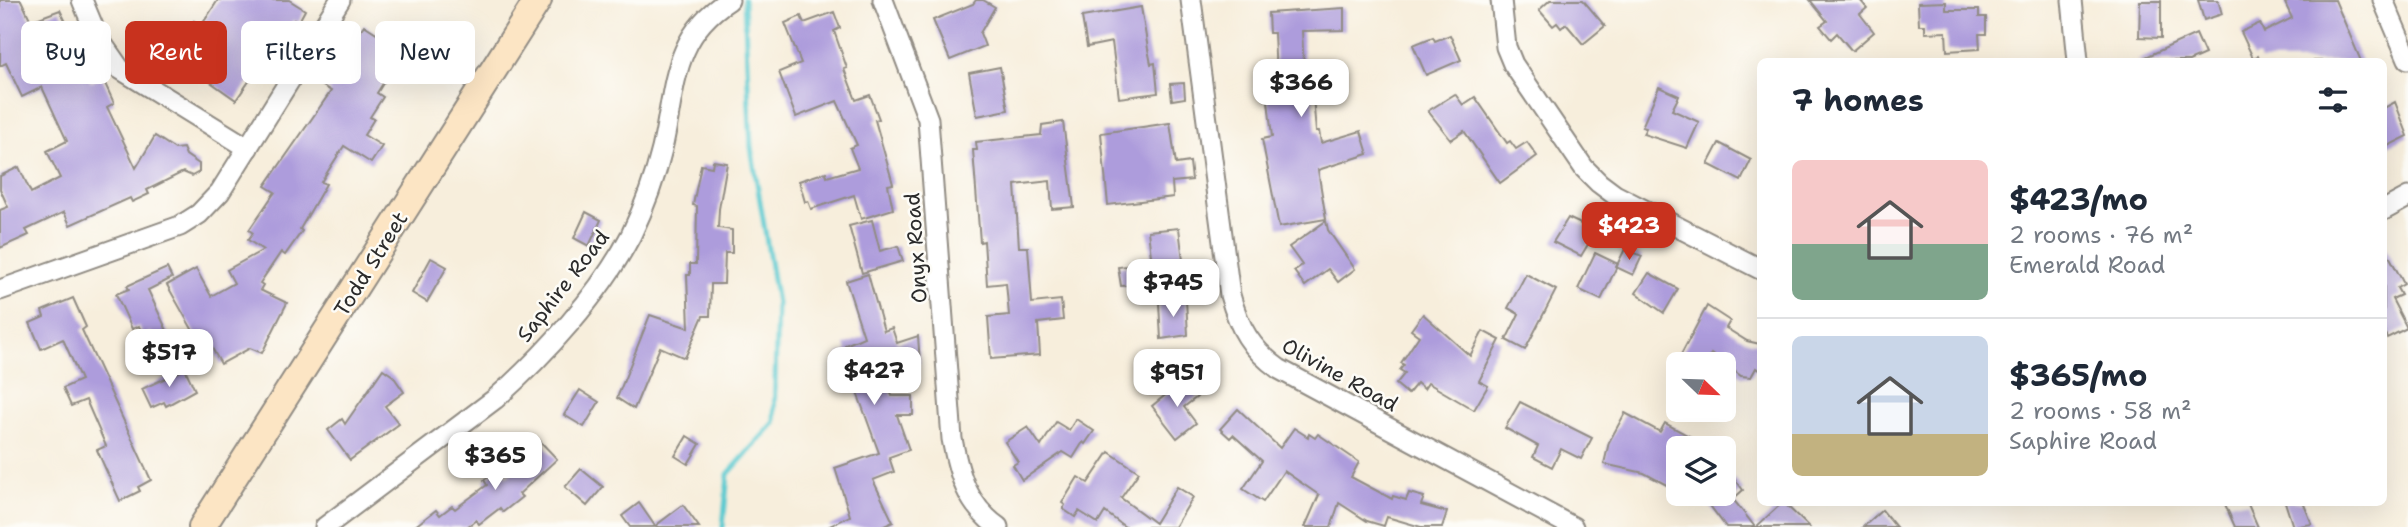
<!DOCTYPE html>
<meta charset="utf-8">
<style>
body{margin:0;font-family:"Shantell Sans",sans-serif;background:#f6f6f7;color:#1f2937;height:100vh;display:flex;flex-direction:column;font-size:26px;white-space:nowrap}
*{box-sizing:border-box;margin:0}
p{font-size:23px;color:#747a83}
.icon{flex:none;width:38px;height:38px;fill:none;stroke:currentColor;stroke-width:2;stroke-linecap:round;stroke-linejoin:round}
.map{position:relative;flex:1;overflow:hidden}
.details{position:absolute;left:1757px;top:58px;width:630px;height:448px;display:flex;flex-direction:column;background:#fff;border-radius:10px;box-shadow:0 7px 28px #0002}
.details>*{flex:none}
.guide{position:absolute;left:21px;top:21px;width:665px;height:63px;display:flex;gap:14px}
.needle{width:46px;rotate:113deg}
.tools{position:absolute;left:1666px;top:352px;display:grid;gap:14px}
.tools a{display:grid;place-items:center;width:70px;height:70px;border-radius:10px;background:#fff;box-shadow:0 7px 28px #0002;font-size:35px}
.price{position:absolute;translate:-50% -60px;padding:0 16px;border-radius:14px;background:#fff;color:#222;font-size:23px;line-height:46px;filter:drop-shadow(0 2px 4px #0008)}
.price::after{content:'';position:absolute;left:50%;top:42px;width:21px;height:16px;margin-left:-10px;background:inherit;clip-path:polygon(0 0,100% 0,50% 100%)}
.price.active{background:#c8321e;color:#fff}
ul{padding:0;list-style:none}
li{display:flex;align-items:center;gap:21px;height:175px;padding:0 35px}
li+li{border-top:2px solid #e0e1e3}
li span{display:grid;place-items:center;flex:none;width:196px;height:140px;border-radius:10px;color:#555}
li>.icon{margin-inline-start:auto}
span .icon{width:84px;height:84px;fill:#fffc;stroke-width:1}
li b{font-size:30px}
h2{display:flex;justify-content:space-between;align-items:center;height:84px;padding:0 35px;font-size:30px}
.pill{padding:0 24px;border-radius:10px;background:#fff;box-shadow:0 7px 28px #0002;font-size:24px;line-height:63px}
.pill.active{background:#c8321e;color:#fff}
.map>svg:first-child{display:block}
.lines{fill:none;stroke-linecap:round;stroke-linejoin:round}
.stream{stroke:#5ccad0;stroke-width:5}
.building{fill:#ad9cdc}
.street-casing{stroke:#918c84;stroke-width:23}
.secondary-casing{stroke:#918c84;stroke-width:30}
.street{stroke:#fff;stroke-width:19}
.secondary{stroke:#fce5c4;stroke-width:26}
.labels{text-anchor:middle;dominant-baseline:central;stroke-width:5;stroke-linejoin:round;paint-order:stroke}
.street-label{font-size:21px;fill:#2b2b2b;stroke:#fdfcf7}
</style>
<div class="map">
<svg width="2408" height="527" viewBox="0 0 2408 527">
<rect width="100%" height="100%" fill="#fdfcf7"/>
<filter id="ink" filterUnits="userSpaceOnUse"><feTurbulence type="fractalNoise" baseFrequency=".0143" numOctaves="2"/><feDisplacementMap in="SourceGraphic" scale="14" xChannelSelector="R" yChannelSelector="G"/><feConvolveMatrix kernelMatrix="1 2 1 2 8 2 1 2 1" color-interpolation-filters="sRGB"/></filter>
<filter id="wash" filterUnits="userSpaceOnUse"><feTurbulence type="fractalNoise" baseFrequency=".00686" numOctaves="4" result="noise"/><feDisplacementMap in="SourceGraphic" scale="28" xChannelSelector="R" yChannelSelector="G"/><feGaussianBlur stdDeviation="1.57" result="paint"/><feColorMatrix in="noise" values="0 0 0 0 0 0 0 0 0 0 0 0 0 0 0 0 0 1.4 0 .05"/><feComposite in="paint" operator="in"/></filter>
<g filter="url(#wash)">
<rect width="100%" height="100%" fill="#f7eedc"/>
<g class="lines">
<path class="stream" d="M723,527l5,-53 46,-51 3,-120 -26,-156 -7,-147"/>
</g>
<g id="blocks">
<g class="building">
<path d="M0,0h21l10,21 29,-11 9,18 -10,5 11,25 7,-4 14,28 11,-5 12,26 -7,4 29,61 19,-32 20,13 8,-1 3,7 13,9v8l-7,4 -9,-4 -36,18 2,4 -17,8 -2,-4 -60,27 -6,-13 -38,18 3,5 -29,13v-38l8,-3 -8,-18v-13l19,-9 12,26 29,-15 -13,-27 20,-10 -25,-54 -20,10 -16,-34 -6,3z"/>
<path d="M218,0h71l16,10 -7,13 -4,-3 -18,27 -9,-6 -14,22 6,4 -23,33 -65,-46 23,-33 7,5z"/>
<path d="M976,0h7l12,7 -15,26 5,13 -35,14 -17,-40 40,-16z"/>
<path d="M1550,0h33l22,26 -22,18 -17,-20 -5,4 -4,-5 -4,3 -14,-16z"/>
<path d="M1810,0h50l7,8 -7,6 14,18 -22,19 -15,-18 -6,6 -11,-13 7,-5z"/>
<path d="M2198,0h20l4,14 -18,6z"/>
<path d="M2292,0h43l26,61h-101l-2,-5 -5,2 -12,-26 19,-9 4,9 28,-14 -7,-15z"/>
<path d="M2140,1h21v37l-22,-1z"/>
<path d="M1946,2v8h33v7h7v17h-7l1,15 -33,2 -1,-19 -21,1v-8h-6l-1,-22z"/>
<path d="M1141,7l7,42 3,15 4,-1 3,30 -39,5 -7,-56 -25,5 -5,-30z"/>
<path d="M1344,8v22l-42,1 2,37 33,-6 3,20 -28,4 4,45h3l2,12 40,-12 7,23 -50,16 8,49 -47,8 -17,-88 10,-2 -5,-45h-8l-1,-13 18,-2 -2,-44h-5l-1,-20z"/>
<path d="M834,12l6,16 -6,3 13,37 -3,1 12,31 14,-5 9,24 -4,1 18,64 -5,1 5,24 -32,10 -7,-24 -43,14 -3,-8 -3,1 -6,-21 27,-9 1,5 31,-9 -8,-20 7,-3 -20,-44 -41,16 -17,-45 22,-9 -16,-40 16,-7 3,7z"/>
<path d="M364,25l31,20 -7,11 9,5 -20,32 6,4 -13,20 4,2 -10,16 18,11 -11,17 -27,-17 -23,36 5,2 -26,45 2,2 -17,24 -4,-3 -21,31 3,2 -3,5 27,13 -25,50 -12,-5 -29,16 -9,-16 -7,4 -38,-67 29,-16 15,27 23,-13 -7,-13 36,-20 -15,-10 5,-7 -4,-3 26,-38 -10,-6 66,-95 -8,-5z"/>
<path d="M2196,34l9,20 -16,7h-52z"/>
<path d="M1450,35l11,25 -35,15 -13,-30 20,-8 2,4z"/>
<path d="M1000,67l8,43 -31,6 -8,-43z"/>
<path d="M1184,83l1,15 -13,2 -2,-16z"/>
<path d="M1659,87l20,9 -7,14 27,12 -12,26 -44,-14 3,-6 -4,-1z"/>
<path d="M1455,94l8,11 12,-8 32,46 3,-2 6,8 11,-7 10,14 -37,27 -36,-52 -13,9 -23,-29z"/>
<path d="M2395,102l13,34 -24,12v-40z"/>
<path d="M1063,122l11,85 -22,2 -2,-28 -35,4 4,62h9l4,56 29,-3 2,20 -25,3 2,32 -49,4 -3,-42 21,-2 -3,-32 -19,2 -3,-44 -4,1 -7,-92h4l-1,-8 65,-7 1,-10z"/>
<path d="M1170,123l6,41 14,-2 2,18 -20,2 1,15 -65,8 -7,-72z"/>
<path d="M1719,143l32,17 -10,21 -33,-17z"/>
<path d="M713,161l14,2 -8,46 -1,19 14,2v23h-7l-1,31h-13l-1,32h-7l-18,42 -25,-11 -26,62 -17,-11 33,-83 39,13 -2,-53h3v-11h6l1,-58 -4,-1 8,-40 11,2z"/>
<path d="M586,212l15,8 -12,26 -15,-8z"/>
<path d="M1568,218l28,13 -15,25 -28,-14z"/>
<path d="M872,220l8,31 18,-5 5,15 -41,12 -13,-47z"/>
<path d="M1326,221l2,9 27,39 -17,13 -10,-13 -23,17 -11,-15 8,-6 -13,-18z"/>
<path d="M1179,228l5,41 -31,4 -5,-42z"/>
<path d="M2384,246l20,38 -7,4 4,7 -9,4 15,29 -20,10 -3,-7z"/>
<path d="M1625,249l17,7 -9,19 -17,-8z"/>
<path d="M1595,253l23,11 -17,36 -23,-11z"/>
<path d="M431,258l16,9 -20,35 -15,-9z"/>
<path d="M1135,265l2,20 -16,1 -3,-19z"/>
<path d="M167,268l5,10 -24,12 21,45 -14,7 -4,-10 -8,4 -4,-10 -7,3 -16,-35 13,-5 -2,-3z"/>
<path d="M1649,273l29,16 -14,24 -28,-20z"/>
<path d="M868,274l16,57 8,-3 5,15 21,-7 2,27 -35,12 7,21h21v19h-16l12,35 -20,7 5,15 -21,8 20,42 -11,5h-54l22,-11 -15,-48 44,-15 -29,-80 -5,1 -7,-20 9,-3 -2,-6 19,-8 -18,-56z"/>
<path d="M1526,274l30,16 -31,60 -19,-10 13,-26 -11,-6z"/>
<path d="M73,298l13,29 -4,3 69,150 -13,7 2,4 -20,10 -23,-51 9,-4 -20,-46 -15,6 -8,-18 18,-8 -18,-41 -22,10 -11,-26 14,-6 -2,-6z"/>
<path d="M1186,300l2,35 -27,4 -2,-36z"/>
<path d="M1707,306l23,15 -4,7 21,13 13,3v27l-4,-3 -5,9 -10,-1 -30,-22 -6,10h-29z"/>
<path d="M1423,314l47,42 13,-25 17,9 -21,41 9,5 -14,24 -46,-27 -4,6 -7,-6 -9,11 -12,-10 9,-11 -5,-3 4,-5 -3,-2 18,-27 -8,-6z"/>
<path d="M185,369l10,21 -29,16 -2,-4 -13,6 -9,-19z"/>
<path d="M383,369l10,7 11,16 -19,14 14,18 -49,36 -22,-30 14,-11 3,5z"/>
<path d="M1184,380l13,17 -13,10 12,16 -19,15 -25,-32z"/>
<path d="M580,390l19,12 -15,25 -20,-12z"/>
<path d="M1520,402l72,36 -11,21 -20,-10 -9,18 -19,-10 5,-11 -33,-18z"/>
<path d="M1238,409l42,39 14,-20 14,9 1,-3 6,4 3,-4 41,28 -8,15 41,22 1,-3 13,4 3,-7 15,4 -3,8 26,7 -5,15h-21l-34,-10 -3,9 -17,-5 -28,-18 -8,24h-26l14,-32 -35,-24 -21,31 -20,-13 19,-28 -29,-26 -3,3 -10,-9z"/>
<path d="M1625,413l35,19 5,-9 46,25h-33v43l-34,-18 -40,-9 5,-22z"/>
<path d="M1076,419l18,12 -9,13 -2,-2 -10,16 -10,-6 -41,28 -9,-15 5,-3 -13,-20 23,-15 13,19 15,-24 13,8z"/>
<path d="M687,436l13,8 -12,20 -13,-8z"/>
<path d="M537,438l20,21 -38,35 3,3 -19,15 -3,-4 -21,16 -3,-4 -9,7h-53l22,-17 4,5 12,-9 3,3 32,-24 -3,-5 16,-12 7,9 26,-24 -5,-5z"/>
<path d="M1109,452l30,20 -18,26 34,25 22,-36 16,10 -18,30h-50l-20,-15 -7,11 -19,-12 -4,6 -12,-8 2,-4 -3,-2 16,-26 10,6z"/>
<path d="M581,469l22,18 -16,19 -22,-19z"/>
<path d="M1735,479l8,11 -10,9 22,28h-29l-21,-28 7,-5h12v-6z"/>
<path d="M1783,502l26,25h-53z"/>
<path d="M2224,502h23l11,25h-23z"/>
<path d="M2285,502h18l9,22 -19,3z"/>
<path d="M639,503l16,23 28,-21 16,22h-69l-8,-11z"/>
<path d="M1882,510l14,17h-33z"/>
</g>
</g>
</g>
<g filter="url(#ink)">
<use href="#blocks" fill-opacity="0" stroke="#918c84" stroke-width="2"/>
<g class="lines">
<g class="street-casing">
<g id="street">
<path d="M82,0l15,36 23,33 128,79"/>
<path d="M883,0l45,119 24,320c7,36 15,66 46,88"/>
<path d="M1191,0l39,295c9,33 21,54 49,74l294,158"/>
<path d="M1501,0l5,47 7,17 71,104 15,15 16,12 145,74"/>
<path d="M2072,0l6,61"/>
<path d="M2383,0l25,59"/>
<path d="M2384,210l24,-13"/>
<path d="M0,290l180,-64 19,-12 21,-22 120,-192"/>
<path d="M325,527l170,-128c49,-43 106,-106 136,-164 13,-27 24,-57 31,-86 14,-60 9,-112 67,-149"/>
</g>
</g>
<g class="secondary-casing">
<path id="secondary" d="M202,527l336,-527"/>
</g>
<use href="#street" class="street"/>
<use href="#secondary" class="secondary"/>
</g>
</g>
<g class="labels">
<g class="street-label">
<text transform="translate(916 248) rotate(-94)">Onyx Road</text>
<text transform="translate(371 264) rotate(-58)">Todd Street</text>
<text transform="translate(563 286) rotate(-52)">Saphire Road</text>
<text transform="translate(1340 375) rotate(29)">Olivine Road</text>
</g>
</g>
</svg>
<div class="tools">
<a><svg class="needle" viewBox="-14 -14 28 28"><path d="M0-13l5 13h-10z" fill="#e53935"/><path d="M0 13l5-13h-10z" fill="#747a83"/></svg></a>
<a><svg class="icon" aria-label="layers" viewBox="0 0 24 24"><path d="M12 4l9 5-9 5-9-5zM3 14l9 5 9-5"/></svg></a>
</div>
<b class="price" style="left:1301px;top:119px">$366</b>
<b class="price active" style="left:1629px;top:262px">$423</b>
<b class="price" style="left:1173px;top:319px">$745</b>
<b class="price" style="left:169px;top:389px">$517</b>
<b class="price" style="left:874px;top:407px">$427</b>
<b class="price" style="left:1177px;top:409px">$951</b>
<b class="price" style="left:495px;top:492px">$365</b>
<div class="guide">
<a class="pill">Buy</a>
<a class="pill active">Rent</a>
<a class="pill">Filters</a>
<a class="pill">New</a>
</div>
<section class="details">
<h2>7 homes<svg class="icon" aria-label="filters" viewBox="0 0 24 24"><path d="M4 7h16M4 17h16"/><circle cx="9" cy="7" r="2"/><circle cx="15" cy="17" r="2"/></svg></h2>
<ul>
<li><span style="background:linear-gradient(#f6c9c9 60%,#7fa58c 0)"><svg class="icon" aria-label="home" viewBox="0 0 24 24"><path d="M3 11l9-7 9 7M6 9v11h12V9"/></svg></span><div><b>$423/mo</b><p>2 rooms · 76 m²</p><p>Emerald Road</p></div></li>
<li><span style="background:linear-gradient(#c9d6e8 70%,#c2b280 0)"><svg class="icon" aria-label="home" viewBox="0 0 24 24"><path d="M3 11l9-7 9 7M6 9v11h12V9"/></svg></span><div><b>$365/mo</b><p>2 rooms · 58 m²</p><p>Saphire Road</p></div></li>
</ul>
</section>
</div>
